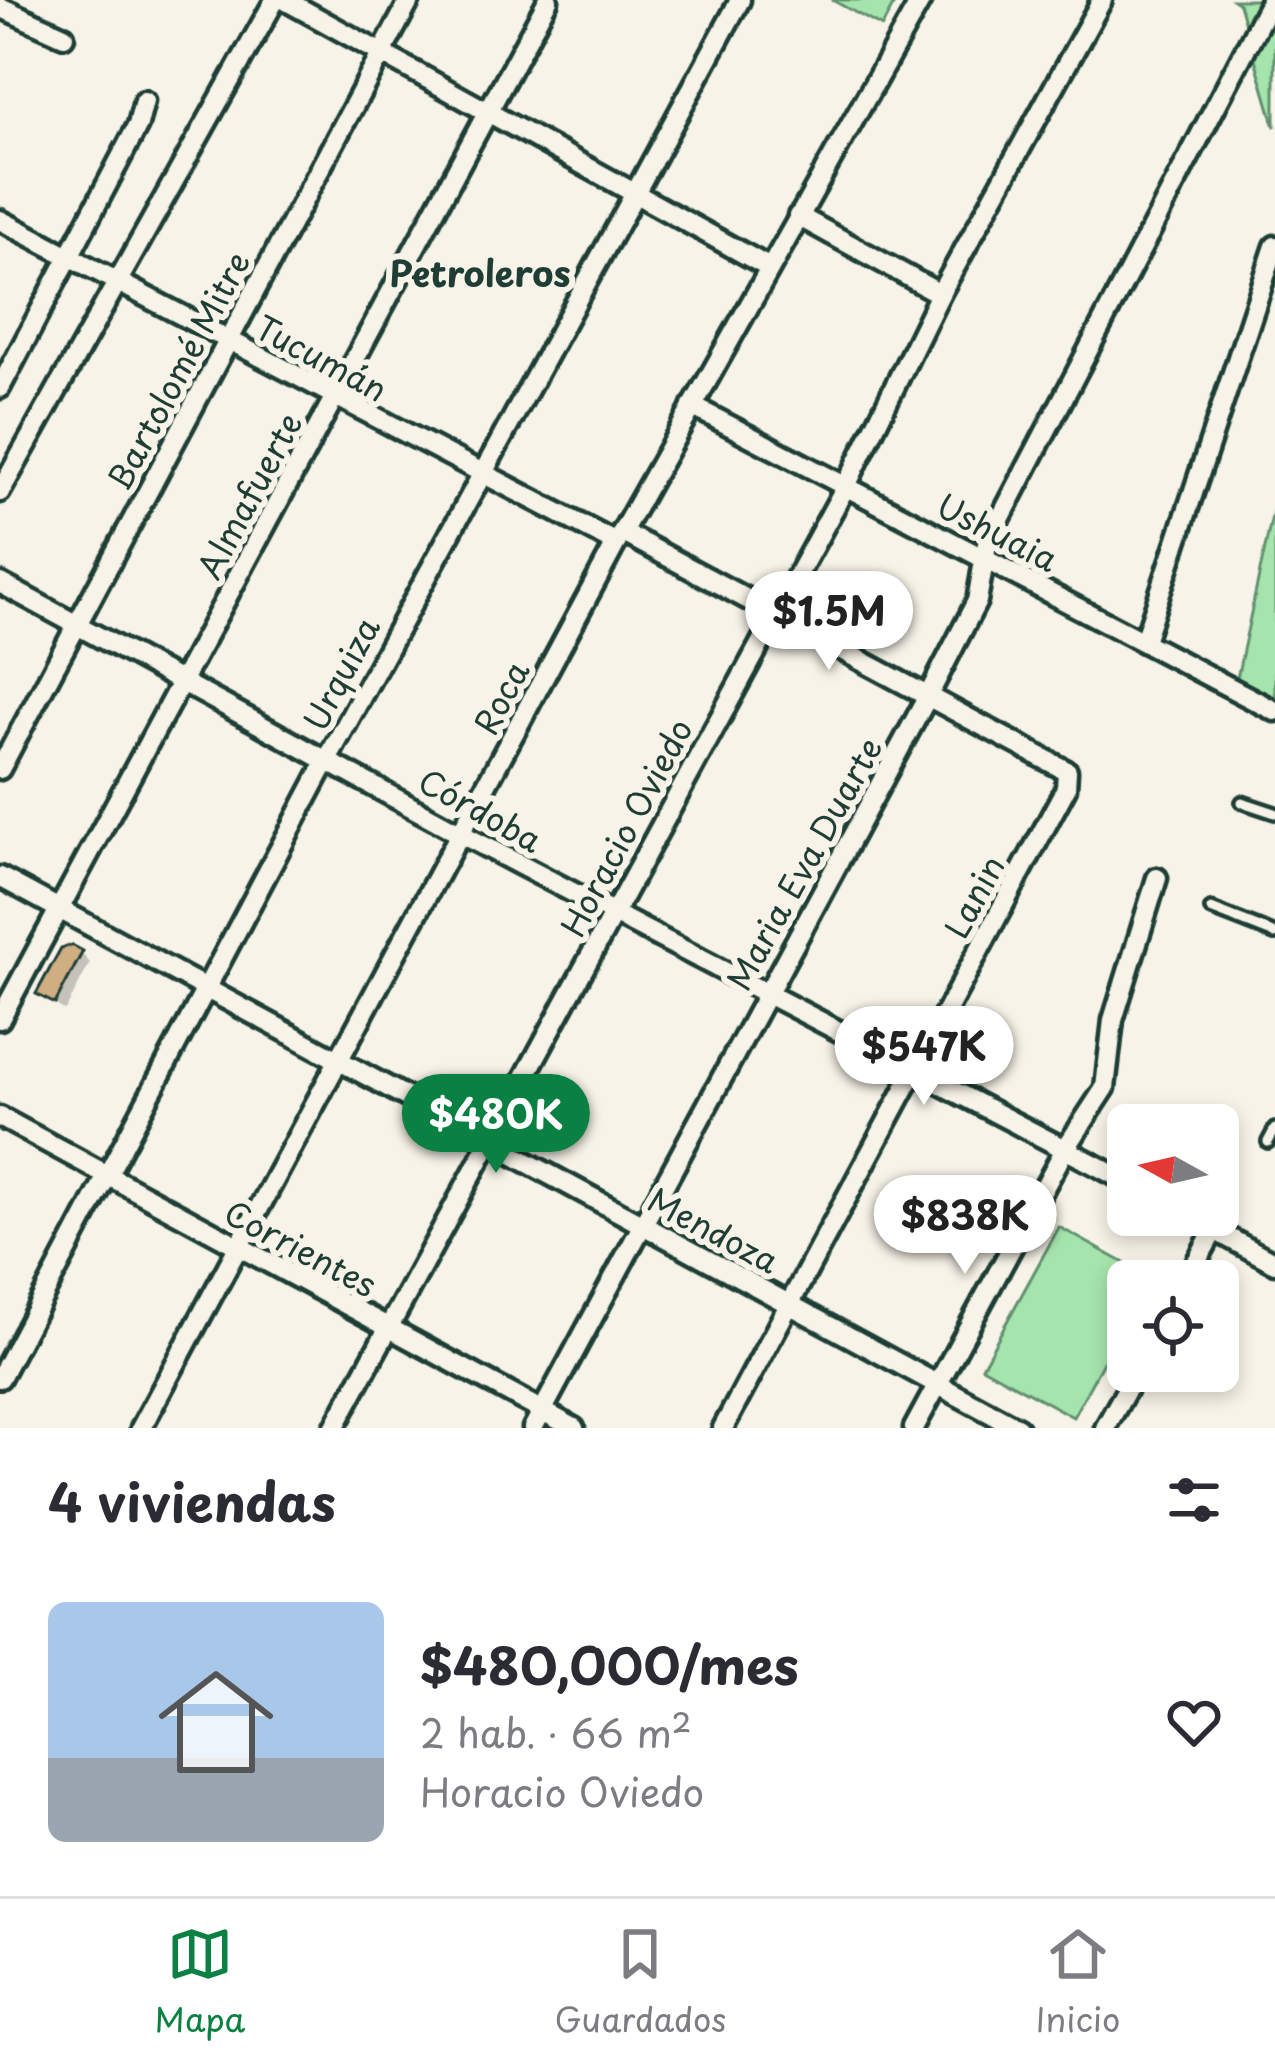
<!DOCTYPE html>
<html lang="es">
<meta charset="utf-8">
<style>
body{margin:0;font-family:"Playpen Sans",sans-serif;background:#f2f2f3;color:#2b2b33;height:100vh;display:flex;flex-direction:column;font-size:45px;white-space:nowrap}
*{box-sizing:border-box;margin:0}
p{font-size:39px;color:#7c7c81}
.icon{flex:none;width:66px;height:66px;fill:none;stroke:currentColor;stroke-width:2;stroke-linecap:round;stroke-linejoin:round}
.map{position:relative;height:1428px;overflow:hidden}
.sheet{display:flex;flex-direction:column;background:#fff;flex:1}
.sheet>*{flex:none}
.needle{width:78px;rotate:278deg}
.buttons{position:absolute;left:1107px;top:1104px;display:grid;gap:24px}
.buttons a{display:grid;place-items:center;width:132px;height:132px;border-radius:18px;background:#fff;box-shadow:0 6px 18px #0003;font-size:60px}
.price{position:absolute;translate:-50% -102px;padding:0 27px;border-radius:42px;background:#fff;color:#222;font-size:39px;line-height:78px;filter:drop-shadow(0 3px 6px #0008)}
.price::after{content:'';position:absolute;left:50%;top:72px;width:36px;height:27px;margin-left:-18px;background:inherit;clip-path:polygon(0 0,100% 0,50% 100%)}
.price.active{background:#0b8043;color:#fff}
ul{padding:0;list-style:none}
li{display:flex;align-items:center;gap:36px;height:300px;padding:0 48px}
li+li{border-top:3px solid #e1e1e2}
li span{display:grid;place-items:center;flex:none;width:336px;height:240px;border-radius:18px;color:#555}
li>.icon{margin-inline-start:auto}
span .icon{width:144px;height:144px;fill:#fffc;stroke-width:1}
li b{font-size:51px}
h2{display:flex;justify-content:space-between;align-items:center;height:144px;padding:0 48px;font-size:51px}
.menu{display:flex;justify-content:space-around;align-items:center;height:168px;border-top:3px solid #e1e1e2;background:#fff;font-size:33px;color:#7c7c81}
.menu a{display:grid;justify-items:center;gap:6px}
.menu .active{color:#0b8043}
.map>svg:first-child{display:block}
.green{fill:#a5e4ac;stroke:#629070;stroke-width:3}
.shadow{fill:#0003}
.building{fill:#cfae82;stroke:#1f3d34;stroke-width:3}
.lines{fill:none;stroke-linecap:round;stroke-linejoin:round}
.service-casing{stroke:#1f3d34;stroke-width:18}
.minor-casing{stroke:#1f3d34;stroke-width:27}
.service{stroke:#f7f3e8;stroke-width:9}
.minor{stroke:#f7f3e8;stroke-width:18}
.labels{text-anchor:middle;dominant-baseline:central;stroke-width:12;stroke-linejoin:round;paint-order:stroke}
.street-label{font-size:33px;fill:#1f3d34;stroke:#f7f3e8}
.neighbourhood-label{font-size:36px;font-weight:bold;fill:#1f3d34;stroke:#f7f3e8}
</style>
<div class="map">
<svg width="1275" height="1428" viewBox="0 0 1275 1428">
<rect width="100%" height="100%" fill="#f7f3e8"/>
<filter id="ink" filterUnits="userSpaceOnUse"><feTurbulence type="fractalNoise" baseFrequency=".00833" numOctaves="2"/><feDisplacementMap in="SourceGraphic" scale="24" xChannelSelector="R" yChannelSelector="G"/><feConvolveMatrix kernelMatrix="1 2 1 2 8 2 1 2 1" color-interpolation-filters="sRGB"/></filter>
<g filter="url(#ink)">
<g class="green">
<path d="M832,0h64l-14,27z"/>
<path d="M1233,0h42v127l-36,-123z"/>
<path d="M1275,502v201l-38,-25z"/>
<path d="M1059,1227l91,50 -22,4v36l-55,100 -91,-50z"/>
</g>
<path class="shadow" d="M81,953l9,10 -25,48 -25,-17z"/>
<path class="building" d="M72,945l11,6 -28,53 -19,-10 25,-46z"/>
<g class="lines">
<g class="service-casing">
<g id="service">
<path d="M1242,802l33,11"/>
<path d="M1211,909l64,25"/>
<path d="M1268,1142l7,-13"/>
</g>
</g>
<g class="minor-casing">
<g id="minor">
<path d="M285,0l483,267"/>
<path d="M0,7l64,29"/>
<path d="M798,216l142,78"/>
<path d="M0,220l616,323"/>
<path d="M0,388l138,-263 6,-24"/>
<path d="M692,406l583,305"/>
<path d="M0,492l275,-492"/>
<path d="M622,532l445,239 -1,17 -343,640"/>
<path d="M0,583l461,251 667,348"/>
<path d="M1144,641l131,-395"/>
<path d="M0,769l410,-769"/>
<path d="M0,877l1018,551"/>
<path d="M0,1019l548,-1019"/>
<path d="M0,1117l574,311"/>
<path d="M1187,1215l88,48"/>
<path d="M1186,1281l28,-51"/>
<path d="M0,1378l328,-620 412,-758"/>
<path d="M141,1428l481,-896 299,-532"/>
<path d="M334,1428l512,-942 94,-192 162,-294"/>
<path d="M533,1428l395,-732 49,-95 10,-57 284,-544"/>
<path d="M914,1428l150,-277 41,-63 8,-68 44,-142"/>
<path d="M1105,1428l32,-57"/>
</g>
</g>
<use href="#service" class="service"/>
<use href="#minor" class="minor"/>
</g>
</g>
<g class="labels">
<g class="street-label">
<text transform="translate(322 357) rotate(28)">Tucumán</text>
<text transform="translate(177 370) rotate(-62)">Bartolomé Mitre</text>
<text transform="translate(248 495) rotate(-62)">Almafuerte</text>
<text transform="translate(998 531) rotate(27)">Ushuaia</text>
<text transform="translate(340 673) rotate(-62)">Urquiza</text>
<text transform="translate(500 697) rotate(-62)">Roca</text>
<text transform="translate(481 809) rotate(29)">Córdoba</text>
<text transform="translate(625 827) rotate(-62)">Horacio Oviedo</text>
<text transform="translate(803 863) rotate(-61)">Maria Eva Duarte</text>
<text transform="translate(973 896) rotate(-62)">Lanin</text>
<text transform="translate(714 1229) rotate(28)">Mendoza</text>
<text transform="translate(301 1247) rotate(28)">Corrientes</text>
</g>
<g class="neighbourhood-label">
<text x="480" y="272">Petroleros</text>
</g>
</g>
</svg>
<div class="buttons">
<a><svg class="needle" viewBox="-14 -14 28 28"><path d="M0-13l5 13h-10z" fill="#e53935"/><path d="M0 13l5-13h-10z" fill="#7c7c81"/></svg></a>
<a><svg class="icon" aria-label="locate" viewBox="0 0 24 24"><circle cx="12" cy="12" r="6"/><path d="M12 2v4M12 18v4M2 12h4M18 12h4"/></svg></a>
</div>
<b class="price" style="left:829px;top:673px">$1.5M</b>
<b class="price" style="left:924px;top:1108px">$547K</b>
<b class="price active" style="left:496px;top:1176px">$480K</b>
<b class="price" style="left:965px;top:1277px">$838K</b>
</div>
<section class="sheet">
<h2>4 viviendas<svg class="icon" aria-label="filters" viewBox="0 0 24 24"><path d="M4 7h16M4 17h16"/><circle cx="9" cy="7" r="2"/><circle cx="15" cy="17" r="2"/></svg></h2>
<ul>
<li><span style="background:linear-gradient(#a9c7e8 65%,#9aa5b1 0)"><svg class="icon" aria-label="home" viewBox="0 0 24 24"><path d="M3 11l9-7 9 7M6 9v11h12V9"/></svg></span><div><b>$480,000/mes</b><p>2 hab. · 66 m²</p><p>Horacio Oviedo</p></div><svg class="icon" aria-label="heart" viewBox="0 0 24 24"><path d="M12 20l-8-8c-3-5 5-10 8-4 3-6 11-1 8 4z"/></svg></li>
</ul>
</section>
<nav class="menu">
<a class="active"><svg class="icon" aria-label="map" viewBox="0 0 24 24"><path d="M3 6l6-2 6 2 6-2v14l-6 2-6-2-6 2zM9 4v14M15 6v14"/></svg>Mapa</a>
<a><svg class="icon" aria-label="saved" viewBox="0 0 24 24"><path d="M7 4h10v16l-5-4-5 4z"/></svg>Guardados</a>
<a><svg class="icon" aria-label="home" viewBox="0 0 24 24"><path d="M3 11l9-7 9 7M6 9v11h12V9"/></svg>Inicio</a>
</nav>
